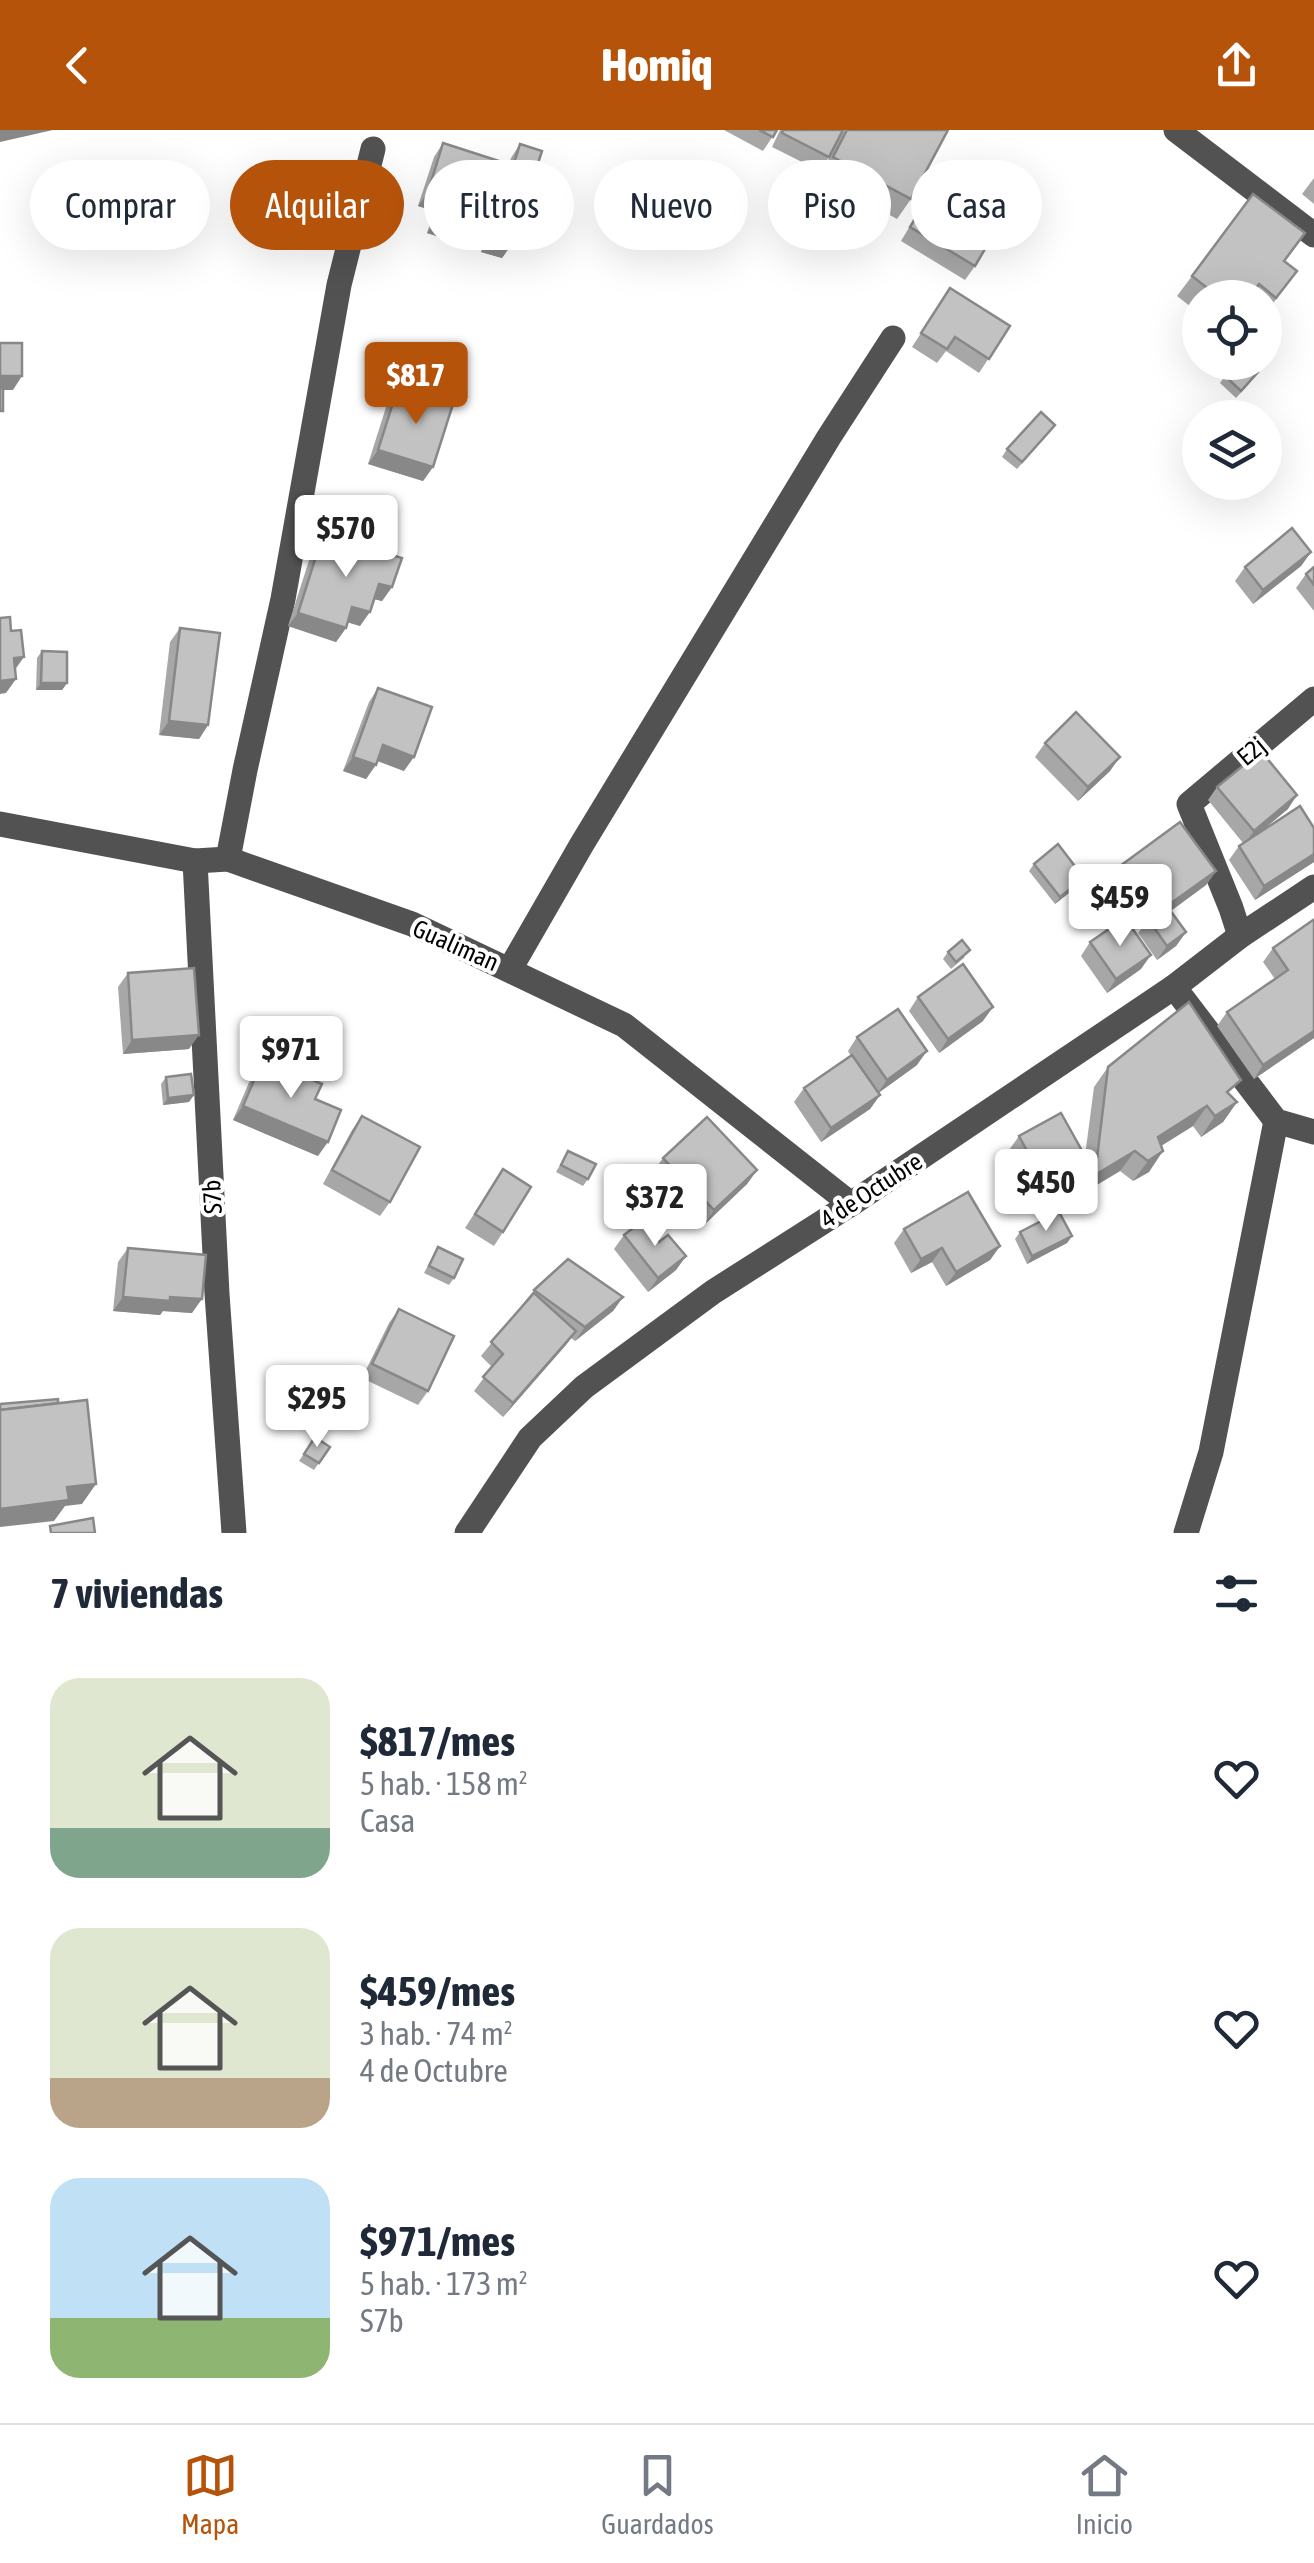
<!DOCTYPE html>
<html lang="es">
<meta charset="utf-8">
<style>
body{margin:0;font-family:"Asap Condensed",sans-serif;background:#f6f6f7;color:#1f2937;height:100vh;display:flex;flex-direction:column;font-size:38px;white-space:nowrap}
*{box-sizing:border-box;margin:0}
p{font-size:32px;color:#747a83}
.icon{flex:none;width:55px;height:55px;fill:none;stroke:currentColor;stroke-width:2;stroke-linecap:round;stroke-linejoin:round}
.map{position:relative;height:1403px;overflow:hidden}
.sheet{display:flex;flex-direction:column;background:#fff;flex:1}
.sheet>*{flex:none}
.guide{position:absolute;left:30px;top:30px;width:1255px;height:90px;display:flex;gap:20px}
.buttons{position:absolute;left:1182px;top:150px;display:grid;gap:20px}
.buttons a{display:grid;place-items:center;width:100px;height:100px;border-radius:50%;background:#fff;box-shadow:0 10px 40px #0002;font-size:50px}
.price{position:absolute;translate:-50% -85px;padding:0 22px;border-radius:10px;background:#fff;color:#222;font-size:32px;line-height:65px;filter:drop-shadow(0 2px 5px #0008)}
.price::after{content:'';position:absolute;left:50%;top:60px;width:30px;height:22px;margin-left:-15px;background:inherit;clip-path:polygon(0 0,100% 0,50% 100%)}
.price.active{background:#b45309;color:#fff}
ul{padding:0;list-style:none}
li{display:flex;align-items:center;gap:30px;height:250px;padding:0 50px}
li span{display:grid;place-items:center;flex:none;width:280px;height:200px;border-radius:30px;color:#555}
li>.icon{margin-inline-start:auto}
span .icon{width:120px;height:120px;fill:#fffc;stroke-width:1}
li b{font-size:42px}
h2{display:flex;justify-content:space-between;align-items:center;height:120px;padding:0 50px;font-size:42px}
.tag{padding:0 35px;border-radius:45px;background:#fff;box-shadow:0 10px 40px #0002;font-size:35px;line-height:90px}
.tag.active{background:#b45309;color:#fff}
header{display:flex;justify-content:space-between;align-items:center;height:130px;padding:0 50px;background:#b45309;color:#fff;font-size:45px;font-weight:800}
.dock{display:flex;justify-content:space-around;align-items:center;height:140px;border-top:2px solid #e0e1e3;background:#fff;font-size:28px;color:#747a83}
.dock a{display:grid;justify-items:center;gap:5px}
.dock .active{color:#b45309}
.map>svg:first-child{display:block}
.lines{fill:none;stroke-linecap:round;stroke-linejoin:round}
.minor{stroke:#525252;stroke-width:25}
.wall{fill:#a7a7a7}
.shaded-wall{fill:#888}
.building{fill:#c2c2c2;stroke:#888;stroke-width:2.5}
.labels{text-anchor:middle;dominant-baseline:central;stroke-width:8;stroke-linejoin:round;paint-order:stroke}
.street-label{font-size:25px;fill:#000;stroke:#fff}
</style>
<header><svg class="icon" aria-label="back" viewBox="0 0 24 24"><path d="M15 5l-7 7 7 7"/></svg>Homiq<svg class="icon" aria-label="share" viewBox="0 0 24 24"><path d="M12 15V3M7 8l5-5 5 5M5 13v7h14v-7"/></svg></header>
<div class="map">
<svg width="1314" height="1403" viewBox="0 0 1314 1403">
<rect width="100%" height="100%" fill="#fff"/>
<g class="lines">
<g class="minor">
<path d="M1176,0l138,105"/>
<path d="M0,694l195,37 33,-2 184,65 212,101 227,179"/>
<path d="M228,729l17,-89 38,-171 56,-314 34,-136"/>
<path d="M195,731l22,433 17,239"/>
<path d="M1240,806l-9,-28 -42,-104 125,-105"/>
<path d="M510,839l72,-125 247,-407 64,-99"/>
<path d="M1174,857l102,134 38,11"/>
<path d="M467,1403l63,-95 54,-51 129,-95 138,-88 323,-217 66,-51 74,-49"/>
<path d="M1186,1403l25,-81 65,-331"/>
</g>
</g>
<g class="wall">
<path d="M724,0h53l-14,21z"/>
<path d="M780,0h63l-14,27 -9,14 -48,-24z"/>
<path d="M844,0h104l-37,69 -14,20 -78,-42z"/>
<path d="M443,13l66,21 2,-6 9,-14 -8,100 -10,14 -21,-6 3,-10 -6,7 -51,-16 7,-22 -16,-5 16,-49z"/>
<path d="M944,40l31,96 -10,14 -64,-39z"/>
<path d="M1314,48v26l-12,-10z"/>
<path d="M95,55l30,33 -5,7h-30v-33z"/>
<path d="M1285,132l12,9 -32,43v-16h-65v16l-23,-18 15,-20z"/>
<path d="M950,158l60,38 -31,47 -33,-22 -9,12 -25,-16z"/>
<path d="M1225,246l28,3 -17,19 -16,-15z"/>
<path d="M398,257l35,80 -10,14 -55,-17 20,-63z"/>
<path d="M1050,302l-33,37 -15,-12 5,-8z"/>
<path d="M323,404l69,53 -10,14 -8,-2 -14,27 -12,-4 -2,6 -10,14 -48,-16 25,-78z"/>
<path d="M1311,422l-10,14 -48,38 -18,-23 10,-14z"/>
<path d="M1314,437v44l-18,-23 10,-14z"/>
<path d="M180,498l28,97 -9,14 -40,-4 11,-93z"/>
<path d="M42,521l25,32 -5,7h-26l1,-32z"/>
<path d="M378,558l26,83 -27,-10 -11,18 -23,-8 26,-69z"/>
<path d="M1045,613l65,28 -32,30 -43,-44z"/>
<path d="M1217,657l71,22 -29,24 55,21v8l-59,38 -26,-40 10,-14 4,-3 -35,-43z"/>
<path d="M1034,734l50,14 -5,7 -24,19 -26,-33z"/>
<path d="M1216,741l-10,14 -35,26 15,21 -10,14 -19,14 -19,-27 4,-5 -18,-24 -12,9 -16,-22 9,-14z"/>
<path d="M1314,792v116l-60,41 -37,-53 10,-14 48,-33 -12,-17 10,-14z"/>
<path d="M1090,812l51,27 -34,24 -26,-37z"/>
<path d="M948,822l17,5 -14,12 -8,-10z"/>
<path d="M128,843l61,76 -66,5 -5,-67z"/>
<path d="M918,867l65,24 -44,32 -30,-42z"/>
<path d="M857,907l60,28 -39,28 2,2 -10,14 -49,33 -27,-40 10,-14 47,-32 -3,-5z"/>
<path d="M263,929l52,40 3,57 -85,-36 20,-47z"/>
<path d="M1108,937l122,29 7,6 -14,20 -22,15 -8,-11 -32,20 -12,26 -16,9 -13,-10 -40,24 3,-20 -3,4 -17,9 -7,-11 -25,14 -22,-41 10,-14 66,20 9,-69z"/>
<path d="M166,947l23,25 -26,3 -2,-21z"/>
<path d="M362,986l28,86 -10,14 -57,-32 29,-54z"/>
<path d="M568,1021l20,28 -5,7 -27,-14z"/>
<path d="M663,1028l94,12 -10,14 -42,40 -18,-19 -9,9 -17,-18 6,-9 -14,-15z"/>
<path d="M503,1039v63l-9,14 -29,-18z"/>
<path d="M904,1099l96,17 -10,14 -44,26 -14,-24 -21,11 -17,-30z"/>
<path d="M1020,1102l52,4 -5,7 -40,21 -12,-25z"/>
<path d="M624,1105l35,7 27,14 -10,14 -28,22 -34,-43z"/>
<path d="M438,1117l16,31 -5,7 -25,-12z"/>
<path d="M128,1118l64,65 -29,-2 -3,4 -47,-4 5,-49z"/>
<path d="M534,1160l89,7 -10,14 -38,30 -4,-3 -68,79 -29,-26 18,-24 -11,-11z"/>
<path d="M399,1179l29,82 -10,14 -56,-27 27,-55z"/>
<path d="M315,1307l15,10 -16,23 -15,-9z"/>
</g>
<g class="shaded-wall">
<path d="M0,0h53l-53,12z"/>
<path d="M428,62l16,5 -10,14 -16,-5z"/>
<path d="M95,88h30l-5,7h-30z"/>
<path d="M437,89l51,16 -10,14 -51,-16z"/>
<path d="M490,108l22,6 -10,14 -21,-6z"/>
<path d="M0,246h22l-9,14h-13z"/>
<path d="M378,320l55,17 -10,14 -55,-17z"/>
<path d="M1311,422l-10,14 -48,38 10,-14z"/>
<path d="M379,454l13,3 -10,14 -13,-3z"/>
<path d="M352,477l18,5 -10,14 -17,-5z"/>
<path d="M298,483l48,15 -10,14 -48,-16z"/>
<path d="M24,527l-10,14v-13z"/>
<path d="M16,549l-10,14 -6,1v-13z"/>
<path d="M41,553h26l-5,7h-26z"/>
<path d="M169,591l39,4 -9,14 -40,-4z"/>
<path d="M383,615l31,12 -10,14 -31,-12z"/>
<path d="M353,627l23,8 -10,14 -23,-8z"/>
<path d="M1120,627l-10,14 -32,30 10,-14z"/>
<path d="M1297,665l-9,14 -44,36 10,-14z"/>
<path d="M1314,724v8l-59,38 9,-14z"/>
<path d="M1216,741l-10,14 -48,35 9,-14z"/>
<path d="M1084,748l-5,7 -24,19 5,-7z"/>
<path d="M1134,760l-10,14 -12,9 9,-14z"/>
<path d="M1186,802l-10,14 -19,14 10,-14z"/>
<path d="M1151,825l-10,14 -34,24 9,-14z"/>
<path d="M993,877l-10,14 -44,32 9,-14z"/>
<path d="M1314,901v7l-60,41 9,-14z"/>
<path d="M199,905l-10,14 -66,5 9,-14z"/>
<path d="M927,921l-10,14 -40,29 10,-14z"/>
<path d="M194,965l-5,7 -26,3 5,-7z"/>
<path d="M880,965l-10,14 -49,33 10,-14z"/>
<path d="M1237,972l-14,20 -22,15 14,-21z"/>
<path d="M243,976l85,36 -10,14 -85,-36z"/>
<path d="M1207,976l-14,20 -50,31 15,-20z"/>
<path d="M1135,1021l-15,20 -40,24 15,-20z"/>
<path d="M1163,1021l-14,21 -16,9 15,-20z"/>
<path d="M1066,1033l-10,14 -25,14 10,-14z"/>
<path d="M1090,1035l-10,14 -17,9 9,-14z"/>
<path d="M757,1040l-10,14 -42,40 9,-14z"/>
<path d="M1072,1106l-5,7 -40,21 5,-8z"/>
<path d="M1000,1116l-10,14 -44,26 10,-14z"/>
<path d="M942,1118l-10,14 -21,11 10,-14z"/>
<path d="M686,1126l-10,14 -28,22 10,-14z"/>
<path d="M123,1167h47l32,2 -10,14 -29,-2 -3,4 -47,-4z"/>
<path d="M623,1167l-10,14 -38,30 10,-14z"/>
<path d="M576,1201l-10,14 -63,72 10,-14z"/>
<path d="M96,1354l-14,20 -17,2 -11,15 -54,6v-18l67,-22z"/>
</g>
<g class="building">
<path d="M759,0h18l-4,7z"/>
<path d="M783,0h60l-14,27 -47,-24z"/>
<path d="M847,0h101l-37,69 -78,-42z"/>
<path d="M443,13l68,22 -23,70 -51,-16 7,-22 -16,-5z"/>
<path d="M520,14l22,7 -30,93 -22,-6z"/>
<path d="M944,40l65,38 -34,58 -65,-39z"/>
<path d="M95,55l31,1 -1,32h-30z"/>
<path d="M1253,64l52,39 -21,28 13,10 -21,27 -17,-14 -10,14h-29l-28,-22z"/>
<path d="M950,158l60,38 -21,33 -34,-22 -8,12 -26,-16z"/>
<rect x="0" y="213" width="22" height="33"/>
<path d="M1237,232h10l11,10 -17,19 -16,-15z"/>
<path d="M398,257l55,17 -20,63 -55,-17z"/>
<rect x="0" y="258" width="3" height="23"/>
<path d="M1041,282l14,13 -33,37 -15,-13z"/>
<path d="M1292,398l19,24 -48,38 -18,-23z"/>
<path d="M323,404l79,24 -10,29 -13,-3 -9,28 -18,-5 -6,21 -48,-15z"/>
<path d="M1314,437v18l-8,-11z"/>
<path d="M10,487l1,14 10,-1 3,27 -10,1 2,21 -16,2v-63z"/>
<path d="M180,498l40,5 -12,92 -39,-4z"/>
<path d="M42,521l25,1v31h-26z"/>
<path d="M378,558l54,19 -18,50 -31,-12 -7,20 -23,-8z"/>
<path d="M1076,582l44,45 -32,30 -43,-44z"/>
<path d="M1261,621l36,44 -43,36 -37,-44z"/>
<path d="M1300,676l14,22v26l-50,32 -25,-40z"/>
<path d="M1180,692l36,49 -49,35 19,26 -19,14 -19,-27 5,-4 -19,-25 -13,9 -16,-22z"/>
<path d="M1058,714l26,34 -24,19 -26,-33z"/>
<path d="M1125,788l26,37 -35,24 -26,-37z"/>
<path d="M1313,790l1,2v109l-51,34 -36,-53 61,-42 -15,-22z"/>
<path d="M962,810l8,10 -14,12 -8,-10z"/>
<path d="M963,834l30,43 -45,32 -30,-42z"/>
<path d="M194,838l5,67 -67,5 -4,-67z"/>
<path d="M1189,872l52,78 -14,12 10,10 -22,14 -8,-10 -49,31 5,14 -15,10 -13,-10 -40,24 13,-108z"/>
<path d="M898,879l29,42 -40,29 -30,-43z"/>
<path d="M852,925l28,40 -49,33 -27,-40z"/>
<path d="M263,929l59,25 -7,15 26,11 -13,32 -85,-36z"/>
<path d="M191,944l3,21 -26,3 -2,-21z"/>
<path d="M1061,983l29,52 -18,9 -6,-11 -25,14 -22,-41z"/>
<path d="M362,986l58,31 -30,55 -58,-32z"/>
<path d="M707,987l50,53 -43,40 -18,-19 -8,9 -18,-18 8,-8 -15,-16z"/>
<path d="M568,1021l28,13 -8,15 -27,-14z"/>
<path d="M503,1039l28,18 -28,45 -28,-18z"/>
<path d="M968,1062l32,54 -44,26 -14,-24 -21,11 -17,-30z"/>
<path d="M1059,1082l13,24 -40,20 -12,-24z"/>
<path d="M642,1091l17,21 9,-7 18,21 -28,22 -34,-43z"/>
<path d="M438,1117l25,12 -9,19 -25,-12z"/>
<path d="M128,1118l78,7 -4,44 -32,-2v4l-47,-4z"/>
<path d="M568,1129l55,38 -38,30 -51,-37z"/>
<path d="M534,1163l42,38 -63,72 -30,-26 20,-23 -12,-12z"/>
<path d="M399,1179l55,27 -26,55 -56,-27z"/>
<path d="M58,1269v4l-58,7v-6z"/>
<path d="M87,1270l9,84 -29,3 2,13 -69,9v-99z"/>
<path d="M315,1307l15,10 -11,16 -15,-9z"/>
<path d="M93,1388l2,15h-44l-1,-7z"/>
</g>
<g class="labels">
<g class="street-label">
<text transform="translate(1251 621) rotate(-40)">E2j</text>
<text transform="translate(456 815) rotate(24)">Gualiman</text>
<text transform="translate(871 1060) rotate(-33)">4 de Octubre</text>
<text transform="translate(212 1067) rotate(-93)">S7b</text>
</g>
</g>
</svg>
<div class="buttons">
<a><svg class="icon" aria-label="locate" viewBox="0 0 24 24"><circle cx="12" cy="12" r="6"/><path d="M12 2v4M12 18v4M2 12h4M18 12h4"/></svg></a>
<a><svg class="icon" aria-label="layers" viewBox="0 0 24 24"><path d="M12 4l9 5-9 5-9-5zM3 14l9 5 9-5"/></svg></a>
</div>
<b class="price active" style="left:416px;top:297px">$817</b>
<b class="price" style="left:346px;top:450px">$570</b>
<b class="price" style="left:1120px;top:819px">$459</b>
<b class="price" style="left:291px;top:971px">$971</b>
<b class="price" style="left:1046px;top:1104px">$450</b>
<b class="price" style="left:655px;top:1119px">$372</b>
<b class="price" style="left:317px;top:1320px">$295</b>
<div class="guide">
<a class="tag">Comprar</a>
<a class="tag active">Alquilar</a>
<a class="tag">Filtros</a>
<a class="tag">Nuevo</a>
<a class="tag">Piso</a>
<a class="tag">Casa</a>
</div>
</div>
<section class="sheet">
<h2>7 viviendas<svg class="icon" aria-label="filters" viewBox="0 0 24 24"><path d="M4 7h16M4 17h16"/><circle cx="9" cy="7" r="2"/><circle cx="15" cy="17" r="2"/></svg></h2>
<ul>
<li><span style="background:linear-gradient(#dfe7d0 75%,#7fa58c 0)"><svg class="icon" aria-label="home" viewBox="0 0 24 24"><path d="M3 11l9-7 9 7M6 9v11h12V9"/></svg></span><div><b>$817/mes</b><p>5 hab. · 158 m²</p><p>Casa</p></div><svg class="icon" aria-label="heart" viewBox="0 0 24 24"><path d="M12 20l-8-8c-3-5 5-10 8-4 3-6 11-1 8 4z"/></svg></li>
<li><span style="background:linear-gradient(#dfe7d0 75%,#b9a48a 0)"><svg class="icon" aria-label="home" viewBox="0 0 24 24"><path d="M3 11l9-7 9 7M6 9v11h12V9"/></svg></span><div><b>$459/mes</b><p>3 hab. · 74 m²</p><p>4 de Octubre</p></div><svg class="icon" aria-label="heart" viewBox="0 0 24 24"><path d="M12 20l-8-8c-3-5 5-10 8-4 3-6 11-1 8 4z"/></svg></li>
<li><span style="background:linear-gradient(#bfe0f5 70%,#8fb573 0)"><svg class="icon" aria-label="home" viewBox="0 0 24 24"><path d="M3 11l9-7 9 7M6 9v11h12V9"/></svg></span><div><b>$971/mes</b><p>5 hab. · 173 m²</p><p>S7b</p></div><svg class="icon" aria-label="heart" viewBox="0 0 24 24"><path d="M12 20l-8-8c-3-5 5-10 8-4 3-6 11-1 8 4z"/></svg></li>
</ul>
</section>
<nav class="dock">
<a class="active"><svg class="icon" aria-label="map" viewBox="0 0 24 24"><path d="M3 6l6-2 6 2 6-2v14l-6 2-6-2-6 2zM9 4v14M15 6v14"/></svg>Mapa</a>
<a><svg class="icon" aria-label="saved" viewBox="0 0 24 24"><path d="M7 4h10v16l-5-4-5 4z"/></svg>Guardados</a>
<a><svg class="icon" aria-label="home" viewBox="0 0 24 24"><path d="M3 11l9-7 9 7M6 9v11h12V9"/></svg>Inicio</a>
</nav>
